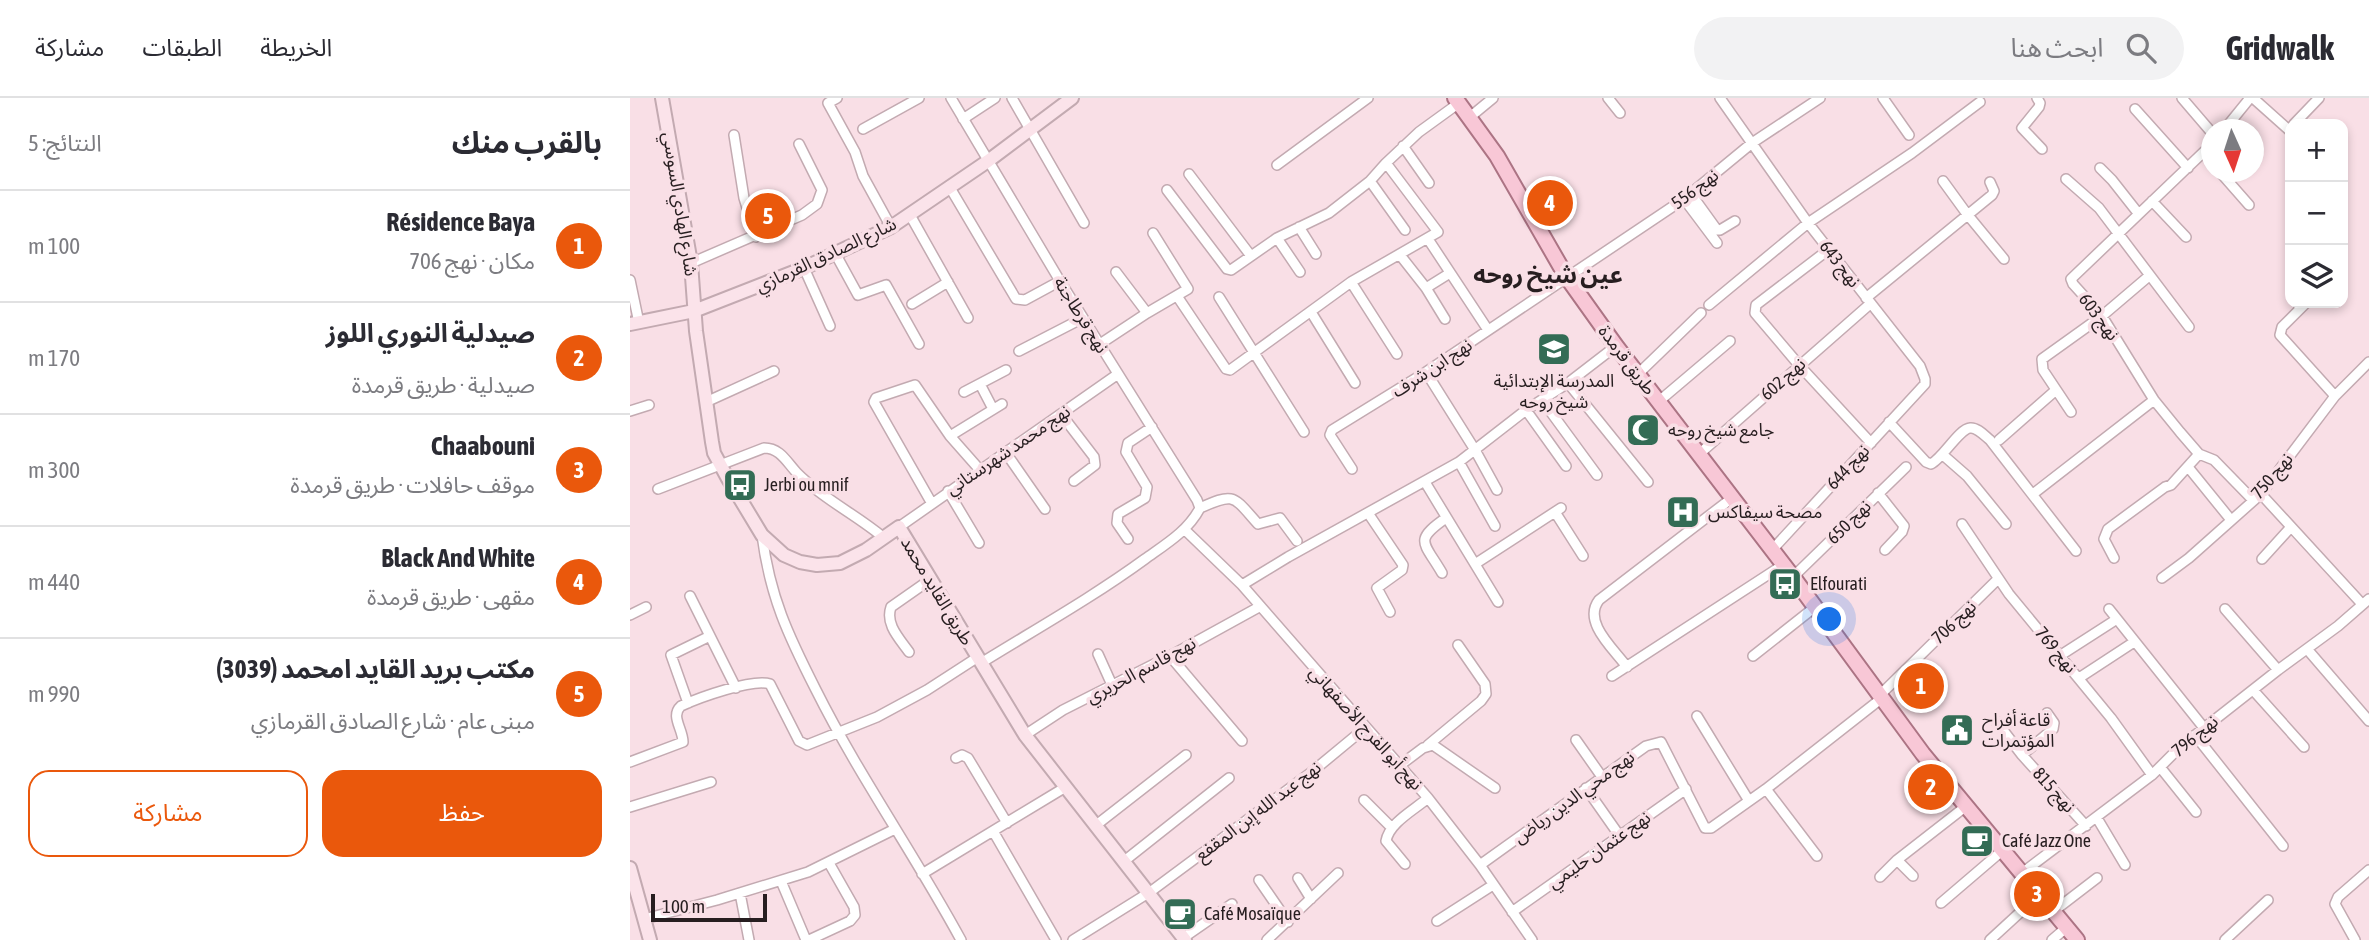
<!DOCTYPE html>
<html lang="ar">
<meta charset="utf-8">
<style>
:root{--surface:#fff;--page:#f2f2f3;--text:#2b2b33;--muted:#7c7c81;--line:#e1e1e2;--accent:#ea580c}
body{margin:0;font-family:"Asap Condensed","Noto Sans Arabic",sans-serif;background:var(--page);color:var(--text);direction:rtl}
.controls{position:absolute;right:21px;top:21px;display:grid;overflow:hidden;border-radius:14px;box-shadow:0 4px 10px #0003}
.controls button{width:63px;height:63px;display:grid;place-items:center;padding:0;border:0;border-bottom:2px solid var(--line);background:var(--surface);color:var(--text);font:35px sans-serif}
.compass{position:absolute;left:1571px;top:21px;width:63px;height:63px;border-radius:50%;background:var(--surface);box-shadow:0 4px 10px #0003;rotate:177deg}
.scale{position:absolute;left:21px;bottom:18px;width:116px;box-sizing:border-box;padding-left:7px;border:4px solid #271e20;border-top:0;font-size:19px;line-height:24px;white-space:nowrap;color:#271e20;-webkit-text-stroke:5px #f9dfe6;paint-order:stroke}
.you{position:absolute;left:1200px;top:522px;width:24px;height:24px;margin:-18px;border:5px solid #fff;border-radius:50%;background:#1a73e8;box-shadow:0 0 0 10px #1a73e833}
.badge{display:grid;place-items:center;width:46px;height:46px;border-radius:50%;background:var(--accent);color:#fff;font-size:23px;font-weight:700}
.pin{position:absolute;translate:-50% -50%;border:4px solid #fff;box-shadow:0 2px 7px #0006}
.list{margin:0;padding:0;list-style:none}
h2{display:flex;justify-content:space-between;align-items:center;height:91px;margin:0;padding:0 28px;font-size:30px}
h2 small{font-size:23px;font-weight:400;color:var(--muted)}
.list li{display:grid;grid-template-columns:46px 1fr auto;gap:21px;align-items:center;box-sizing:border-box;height:112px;padding:0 28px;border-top:2px solid var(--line)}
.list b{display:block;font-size:26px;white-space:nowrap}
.list p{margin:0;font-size:23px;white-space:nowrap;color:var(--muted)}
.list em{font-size:23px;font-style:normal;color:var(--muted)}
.actions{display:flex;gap:14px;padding:21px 28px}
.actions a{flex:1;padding:16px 0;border:2px solid var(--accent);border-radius:21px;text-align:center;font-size:24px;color:var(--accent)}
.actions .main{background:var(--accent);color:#fff}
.icon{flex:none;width:38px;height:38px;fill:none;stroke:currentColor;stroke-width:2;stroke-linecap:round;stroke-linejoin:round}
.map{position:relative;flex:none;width:1739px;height:842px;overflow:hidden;direction:ltr}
header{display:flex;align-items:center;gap:42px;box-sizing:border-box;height:98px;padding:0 35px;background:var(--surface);border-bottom:2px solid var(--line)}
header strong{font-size:33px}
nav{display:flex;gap:38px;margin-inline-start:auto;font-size:24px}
.search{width:490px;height:63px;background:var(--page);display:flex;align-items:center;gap:18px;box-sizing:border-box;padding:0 24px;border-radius:38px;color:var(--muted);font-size:26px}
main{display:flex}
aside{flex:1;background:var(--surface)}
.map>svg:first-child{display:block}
</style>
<header>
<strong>Gridwalk</strong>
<div class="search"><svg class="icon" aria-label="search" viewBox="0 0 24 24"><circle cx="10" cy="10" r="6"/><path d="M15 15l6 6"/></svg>ابحث هنا</div>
<nav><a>الخريطة</a><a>الطبقات</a><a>مشاركة</a></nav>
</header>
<main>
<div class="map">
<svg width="1739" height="842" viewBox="0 0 1739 842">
<rect width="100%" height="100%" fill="#f9dfe6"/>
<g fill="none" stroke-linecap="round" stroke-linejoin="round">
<g stroke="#c3aab1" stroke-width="12">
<path id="minor" d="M207,0L198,5L225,54L233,78L261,129
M321,0L430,183L567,402L570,410C558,433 536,446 515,461C463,499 406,531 351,565
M382,0L454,125
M978,0L990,15
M1090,0L1178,125L1290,268L1295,281V286L1142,452
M1253,0L1279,37
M1407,0L1410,5L1409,9L1392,30L1412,51
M1552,0L1582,35
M1623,0L1660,33
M1505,11L1558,70
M840,19L863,0
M333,21L365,0
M1664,26L1689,0
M233,31L289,0
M1594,32L1620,0
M104,37L114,100L126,139
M1582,46L1441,181L1443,186L1472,218L1524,302L1550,334L1569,356L1584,362L1623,402
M773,48L799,85
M1574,54L1582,63
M647,67L738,0
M1470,70L1482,82L1508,115
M1590,74L1619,107
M559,76L621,158
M1436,81L1469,110L1559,229
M740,83L775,132
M1313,83L1337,116L1374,161
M319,88L386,201L395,202L430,183
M537,92L597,171L601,172L647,140L699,115L740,83L756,65L789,34L829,5
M1061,96L1087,132H1090L1105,123
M1054,101L1087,145
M1522,103L1556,139
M280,117L338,220
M669,129L686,156
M647,140L670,174
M798,141L858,232
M1198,152L1126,207L1125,215L1169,267L1241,345
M205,155L228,197L256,187L289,246
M770,157L796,190L815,221
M61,165L172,117L187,106L192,92L169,46
M174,170L200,228
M486,174L517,215
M0,182L9,225
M721,184L767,256
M796,190L820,175
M547,198L596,271L600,272L721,184L808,134L756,65
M589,199L674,334
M1236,200L1362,97L1364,93L1360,84
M1676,205L1652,229L1650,237L1705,298
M282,206L318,184
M1079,207L1178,125L1282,55L1350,4
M681,214L725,285
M470,246L517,215L558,191L523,135
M389,253L453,220
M796,274L845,352L867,392
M1008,276L1071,215
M938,285L1018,384
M350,286L363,311
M334,294L376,272
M912,302L967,377
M76,304L144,273
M1028,304L1100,243
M896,312L936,368
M0,313L19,307
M1441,314L1413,272L1412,261L1472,218L1519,178
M431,316L464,359L465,367L444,383
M1259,324L1296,364L1301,366C1313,360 1329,331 1340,330C1347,329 1355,338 1360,342L1446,453
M320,338L372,306
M1369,342L1426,292
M376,355L415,411
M1068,357L1240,206
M1313,357L1337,378L1376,426
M829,364L865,428
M1558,369L1601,422
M722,371L700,337L702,332L796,274L1054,101L1122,45L1190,0
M795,384L868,504
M28,391L134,350C151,350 157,365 168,376C193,401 227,417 254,440
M318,393L349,445
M1248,395L1274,428L1272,434L1255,452
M1403,396L1524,302
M1631,396L1732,506
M301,404L244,304L246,300L285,287L320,338L350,372
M570,410C605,394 603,398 628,426L650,420L667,443
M925,414L953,458
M738,415L773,467L772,472L747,490L760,514
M1332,426L1379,496L1481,620L1522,677
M269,429L488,276
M555,432L612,487L798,700L850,767L902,842
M132,437C140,499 158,537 186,592C229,678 285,757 331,842
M498,441L487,425L488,416L515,400L517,389L496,354L498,345L522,329
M1484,460L1474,441L1478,431L1535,389L1541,387L1569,356
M1632,461L1661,429
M845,466L931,410
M812,475C794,444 783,443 816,420
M1163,479L1276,369
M1532,480L1559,460L1631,396L1705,298L1739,264
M612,487L658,459L829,364L896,312L938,285L986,248
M60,498L106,590
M1479,511L1574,630
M1595,511L1648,572
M0,517L16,509
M1677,551L1739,623
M279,554C269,540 255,526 261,509L301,481
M468,556L482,587
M1431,557L1487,521
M540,558L612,643
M1123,558L1185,509
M997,569C984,551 952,524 969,502L1102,400
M982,578L1153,467
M1449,580L1504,544
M1623,592L1674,649
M1250,597L1368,481
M58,605L41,557L80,538
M1067,618L1119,703
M1366,623L1392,657L1456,728
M395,637L433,612L540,558L629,509
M1565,637L1653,748
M946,642L972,679
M798,647L851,603L856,596L855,586L828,547
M1392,657L1423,631L1424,625L1417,615
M326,660L332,657L338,660L377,725
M0,664L53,644C53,631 40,618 51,608C68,600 123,580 140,586L169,643L177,647L247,619L297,592L348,559
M769,668L793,650L803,647L865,690
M1530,669L1566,714
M956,690L989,737
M1136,691L1187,758
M734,702L762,730
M0,709L81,684
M1467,720L1495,767
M465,728L556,657
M363,733L426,842
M1267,762L1283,778
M493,764L599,680
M775,766L756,743C759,725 784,712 798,700
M850,767L1016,648L1031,644L1075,730H1081L1136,691L1252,600
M1392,775L1522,677L1550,649L1648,572L1708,528L1739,501
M292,776L434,690
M1250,779L1267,762L1335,709
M668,780L681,801
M629,782L658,824
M151,783L176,842
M110,795L119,842
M1311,805L1373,752
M1424,813L1467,780
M882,814L1056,691
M14,821L87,802L178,774L265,731
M807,823L863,787
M553,840L602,806
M179,842L220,823L225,817L224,809L199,765
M443,842L520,794L683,673L735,630
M637,842L708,775
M1360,842L1410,796
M1422,842L1437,829
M1595,842L1638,802
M1725,842L1705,806L1708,799L1739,772"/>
</g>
<g stroke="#c3aab1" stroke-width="16">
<path id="secondary" d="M32,0L61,165L66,233L82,344L84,355L97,379L132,437L154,457L170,464L187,467L210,465L236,452L269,429L395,637L555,842
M0,226L64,213L174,170L261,129L358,63L442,0
M0,770L20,842"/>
</g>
<g stroke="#ac7484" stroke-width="18">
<path id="primary" d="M825,0L867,58L936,178L986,248L1163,479L1293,656L1447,842"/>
</g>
<use href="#minor" stroke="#fff" stroke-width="9"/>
<use href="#secondary" stroke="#fbe3ea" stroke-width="12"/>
<use href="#primary" stroke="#f8c7d6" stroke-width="14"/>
</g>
<defs>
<g id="school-square" transform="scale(1.75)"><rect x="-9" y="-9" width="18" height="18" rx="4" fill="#336c55" stroke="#f9dfe6"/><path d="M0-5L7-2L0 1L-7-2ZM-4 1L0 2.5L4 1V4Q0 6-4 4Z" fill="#fff"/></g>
<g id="mosque-square" transform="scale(1.75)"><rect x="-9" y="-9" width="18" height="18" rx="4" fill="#336c55" stroke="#f9dfe6"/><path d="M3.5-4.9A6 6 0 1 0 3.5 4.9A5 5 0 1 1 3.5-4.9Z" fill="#fff"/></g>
<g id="bus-square" transform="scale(1.75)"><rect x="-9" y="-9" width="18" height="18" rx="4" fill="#336c55" stroke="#f9dfe6"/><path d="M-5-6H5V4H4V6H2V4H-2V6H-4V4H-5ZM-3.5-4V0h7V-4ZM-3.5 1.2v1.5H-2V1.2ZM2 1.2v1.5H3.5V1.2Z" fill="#fff"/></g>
<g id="hospital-square" transform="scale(1.75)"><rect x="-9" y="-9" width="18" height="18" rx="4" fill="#336c55" stroke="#f9dfe6"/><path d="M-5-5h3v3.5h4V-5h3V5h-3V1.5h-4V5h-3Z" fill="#fff"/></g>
<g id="civic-square" transform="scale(1.75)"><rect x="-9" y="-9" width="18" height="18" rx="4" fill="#336c55" stroke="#f9dfe6"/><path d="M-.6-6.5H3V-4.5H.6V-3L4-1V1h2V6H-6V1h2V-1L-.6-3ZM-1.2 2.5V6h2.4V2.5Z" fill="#fff"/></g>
<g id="cafe-square" transform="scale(1.75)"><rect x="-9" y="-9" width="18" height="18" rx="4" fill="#336c55" stroke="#f9dfe6"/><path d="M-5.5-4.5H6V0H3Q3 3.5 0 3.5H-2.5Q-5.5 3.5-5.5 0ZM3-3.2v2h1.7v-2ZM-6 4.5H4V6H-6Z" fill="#fff"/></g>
</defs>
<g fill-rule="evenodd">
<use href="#school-square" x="924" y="251"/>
<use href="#mosque-square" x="1013" y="332"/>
<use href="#bus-square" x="110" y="387"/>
<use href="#hospital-square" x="1053" y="414"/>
<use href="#bus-square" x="1155" y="486"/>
<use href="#civic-square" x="1327" y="632"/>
<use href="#cafe-square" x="1347" y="743"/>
<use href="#cafe-square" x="550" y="816"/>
</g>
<g text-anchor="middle" stroke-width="7" stroke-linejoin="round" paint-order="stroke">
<g font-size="18" fill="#271e20" stroke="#f9dfe6">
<text transform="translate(1065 91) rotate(-37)" y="6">نهج 556</text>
<text transform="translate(50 106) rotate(81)" y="6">شارع الهادي السوسي</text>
<text transform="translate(196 157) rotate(-25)" y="6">شارع الصادق القرمازي</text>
<text transform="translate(1210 166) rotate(52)" y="6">نهج 643</text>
<text transform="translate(451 217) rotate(58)" y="6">نهج قرطاجنة</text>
<text transform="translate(1469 219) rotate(53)" y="6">نهج 603</text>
<text transform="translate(997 262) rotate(53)" y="6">طريق قرمدة</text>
<text transform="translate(802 270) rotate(-33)" y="6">نهج ابن شرف</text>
<text transform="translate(1153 281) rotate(-42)" y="6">نهج 602</text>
<text transform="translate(378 352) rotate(-34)" y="6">نهج محمد شهرستاني</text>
<text transform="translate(1218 369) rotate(-47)" y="6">نهج 644</text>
<text transform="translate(1642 378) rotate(-50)" y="6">نهج 750</text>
<text transform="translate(1219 424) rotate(-45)" y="6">نهج 650</text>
<text transform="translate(307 493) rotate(59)" y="6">طريق القايد محمد</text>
<text transform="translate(1324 524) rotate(-44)" y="6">نهج 706</text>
<text transform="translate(1426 552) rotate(50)" y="6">نهج 769</text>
<text transform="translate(511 572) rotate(-28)" y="6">نهج قاسم الحريري</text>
<text transform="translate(736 630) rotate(48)" y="6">نهج أبو الفرج الأصفهاني</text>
<text transform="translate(1565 638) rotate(-40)" y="6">نهج 796</text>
<text transform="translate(1424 692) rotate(48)" y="6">نهج 815</text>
<text transform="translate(944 699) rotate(-36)" y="6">نهج محي الدين رياض</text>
<text transform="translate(628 713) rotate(-37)" y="6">نهج عبد الله إبن المقفع</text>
<text transform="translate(969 752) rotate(-35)" y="6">نهج عثمان حليمي</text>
</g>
<g font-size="18" fill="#271e20" stroke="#f9dfe6" text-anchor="start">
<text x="924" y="289" text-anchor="middle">المدرسة الإبتدائية<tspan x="924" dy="21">شيخ روحه</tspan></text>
<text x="1038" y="338">جامع شيخ روحه</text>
<text x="134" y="393">Jerbi ou mnif</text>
<text x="1078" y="420">مصحة سيفاكس</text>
<text x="1180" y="492">Elfourati</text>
<text x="1352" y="628">قاعة أفراح<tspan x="1352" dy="21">المؤتمرات</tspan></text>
<text x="1372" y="749">Café Jazz One</text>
<text x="574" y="822">Café Mosaïque</text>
</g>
<g font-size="24" font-weight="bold" fill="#271e20" stroke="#f9dfe6">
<text x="918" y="185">عين شيخ روحه</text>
</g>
</g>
</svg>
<div class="controls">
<button>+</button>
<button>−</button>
<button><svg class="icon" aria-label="layers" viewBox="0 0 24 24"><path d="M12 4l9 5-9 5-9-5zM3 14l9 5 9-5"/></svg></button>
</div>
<svg class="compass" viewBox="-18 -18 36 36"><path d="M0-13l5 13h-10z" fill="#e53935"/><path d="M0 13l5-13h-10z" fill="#7c7c81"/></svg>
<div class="scale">100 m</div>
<div class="you"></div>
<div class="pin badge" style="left:1291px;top:588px">1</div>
<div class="pin badge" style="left:1301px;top:689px">2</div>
<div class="pin badge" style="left:1407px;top:796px">3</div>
<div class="pin badge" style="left:920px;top:105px">4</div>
<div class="pin badge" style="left:138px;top:118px">5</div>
</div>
<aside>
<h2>بالقرب منك<small>النتائج: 5</small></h2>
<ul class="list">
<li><span class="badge">1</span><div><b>Résidence Baya</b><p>مكان · نهج 706</p></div><em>100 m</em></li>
<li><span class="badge">2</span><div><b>صيدلية النوري اللوز</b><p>صيدلية · طريق قرمدة</p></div><em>170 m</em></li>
<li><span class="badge">3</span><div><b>Chaabouni</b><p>موقف حافلات · طريق قرمدة</p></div><em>300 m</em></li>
<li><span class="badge">4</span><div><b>Black And White</b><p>مقهى · طريق قرمدة</p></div><em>440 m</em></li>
<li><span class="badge">5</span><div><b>مكتب بريد القايد امحمد (3039)</b><p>مبنى عام · شارع الصادق القرمازي</p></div><em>990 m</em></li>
</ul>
<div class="actions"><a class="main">حفظ</a><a>مشاركة</a></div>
</aside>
</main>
